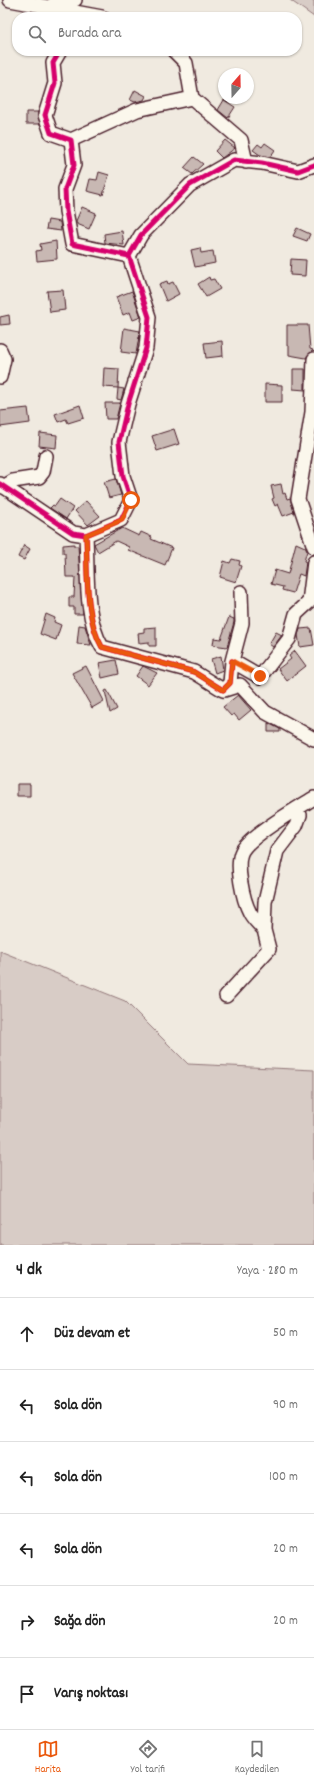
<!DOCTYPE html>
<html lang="tr">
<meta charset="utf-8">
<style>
:root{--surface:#fff;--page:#f6f6f6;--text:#222;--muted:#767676;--line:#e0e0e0;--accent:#ea580c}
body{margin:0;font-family:Dekko,sans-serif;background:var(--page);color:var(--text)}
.compass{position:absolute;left:218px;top:68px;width:36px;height:36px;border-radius:50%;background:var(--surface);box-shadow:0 1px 3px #0004;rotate:20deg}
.stop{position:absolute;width:12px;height:12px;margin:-9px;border:3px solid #ea580c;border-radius:50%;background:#fff}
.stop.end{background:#ea580c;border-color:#fff;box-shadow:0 1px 4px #0008}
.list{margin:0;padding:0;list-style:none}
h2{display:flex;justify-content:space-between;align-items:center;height:52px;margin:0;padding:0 16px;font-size:17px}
h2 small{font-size:13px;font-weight:400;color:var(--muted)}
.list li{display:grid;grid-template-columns:26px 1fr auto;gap:12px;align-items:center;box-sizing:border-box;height:72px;padding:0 16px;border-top:1px solid var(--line)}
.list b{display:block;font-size:15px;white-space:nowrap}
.list em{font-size:13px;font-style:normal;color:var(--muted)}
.icon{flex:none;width:22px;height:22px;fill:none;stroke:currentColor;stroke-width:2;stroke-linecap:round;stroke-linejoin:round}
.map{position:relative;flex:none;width:314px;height:1245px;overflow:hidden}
.search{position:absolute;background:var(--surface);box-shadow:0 1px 3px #0004;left:12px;right:12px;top:12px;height:44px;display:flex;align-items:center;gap:10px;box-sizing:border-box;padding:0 14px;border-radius:16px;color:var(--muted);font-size:15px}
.sheet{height:484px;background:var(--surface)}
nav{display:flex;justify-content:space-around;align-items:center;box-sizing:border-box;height:56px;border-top:1px solid var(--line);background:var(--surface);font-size:11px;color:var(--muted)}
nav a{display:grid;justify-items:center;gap:2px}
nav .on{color:var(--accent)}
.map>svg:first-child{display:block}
</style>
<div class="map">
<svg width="314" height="1245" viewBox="0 0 314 1245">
<rect width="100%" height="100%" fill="#f0eae0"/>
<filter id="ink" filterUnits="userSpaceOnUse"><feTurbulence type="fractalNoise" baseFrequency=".025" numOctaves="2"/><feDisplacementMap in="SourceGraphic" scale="8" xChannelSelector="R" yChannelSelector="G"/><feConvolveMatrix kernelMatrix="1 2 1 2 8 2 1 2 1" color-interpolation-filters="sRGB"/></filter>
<g filter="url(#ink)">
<path fill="#d8ccc6" stroke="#917678" d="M290,0H314V17Z
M0,951L125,1001L188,1064L314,1070V1245H0Z"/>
<path fill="#c8b8b3" stroke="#4a1f2b" d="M135,90L146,96L144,100L135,102L130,100Z
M224,100L235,107L228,118L218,110Z
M26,112H38L40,124H26Z
M225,140L235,148L222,158L215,151Z
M265,143L275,150L270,157L260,155L253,150L258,144L262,147Z
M194,157L203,164L192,174L184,168Z
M99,172L109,175L103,195L87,191L90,179L97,180Z
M82,207L96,213L89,229L77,224L76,221Z
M48,220L60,222L61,231L46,229Z
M297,228L310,234L307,241L293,236Z
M122,231L124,245L105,243L104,234Z
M56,241L57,259L37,261L36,251L41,250L40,244Z
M200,248L201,253L213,251L215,263L195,267L191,250Z
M291,259L306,260L305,276L290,275Z
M209,277L210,280L214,279L220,289L206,297L198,284Z
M167,281L168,284L173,282L179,294L166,301L159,284Z
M63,290L65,310L50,312L47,291Z
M132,291L141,317L133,320L130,312L123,315L116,297Z
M9,315L10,324L0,325V317Z
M287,325H308L310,349L313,350L306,358L289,355V346H287Z
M124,328L140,331L136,354L121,352Z
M222,341L223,356L206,358L204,343Z
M104,368L119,369L118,388L103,387Z
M293,369H305V390L293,389Z
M265,384L282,385V402H265Z
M118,388L124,389L121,400L117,399Z
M105,403H120L116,419H106Z
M80,405L84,418L68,423L66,419L58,422L55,414Z
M28,408L30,423L0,427V411Z
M174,429L179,444L157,451L152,436Z
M40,433L57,435L56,448L39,446Z
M116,479L121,495L109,498L104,482Z
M281,484L283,494L285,493L287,499L290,498L294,512L283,516L278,504L275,506L272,499L274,498L271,486Z
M60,499L73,508L66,519L50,508L53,505L55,506Z
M86,501L100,516L88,525L75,511Z
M122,528L139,536L141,532L152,537L151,539L172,548L165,565L128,550L129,547L116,541L98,552L94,544Z
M296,543L305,547L307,551L304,561L306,562L304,576L299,574L293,593L282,590L283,587L271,584L275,570L288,574Z
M74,544V546H78L83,614H74V607H69V597H74L75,577H66L65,553H63V545Z
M24,545L30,549L24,560L18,557Z
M232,559L240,561L239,565L241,566L236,582L220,577L224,561L230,563Z
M46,614L55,618L54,622L61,625L56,640L40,634Z
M229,617L234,619V622L227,647L213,645L214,638L221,639Z
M79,625L85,626L91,645L77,644Z
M156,627V646H149V642L139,643L138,633L144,632V628Z
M311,628L314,645L300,647L298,635L300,629Z
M276,632L282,635L273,647L269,644Z
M295,651L306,666L287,681L278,669L291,659L289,656Z
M221,656L223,670L215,673L211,659Z
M116,660L119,674L102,678L99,663Z
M86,666L104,701L92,708L72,673Z
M143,666L157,673L148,685L136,676Z
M107,690L117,709L110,713L105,691Z
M238,695L251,710L239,720L234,714L231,716L223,707Z
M268,723L280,729V732H268Z
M17,784H30V796H17Z"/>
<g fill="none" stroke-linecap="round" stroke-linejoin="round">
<g stroke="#4a1f2b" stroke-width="16">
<path id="minor" d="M10,0L102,17
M52,5L75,0
M60,51L53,63L55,83L45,115L51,133L71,140L74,165L65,189L66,211L72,244L129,256
M174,51L186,63L192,98L241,140L246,162
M71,140L137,110L192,98
M0,350L4,359L0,377
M314,359L312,412L298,499L314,547
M0,484L73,533L86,535L121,520L131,500L123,476L119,442L128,404L146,348L149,317L129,256L141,235L190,185L234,160L262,163L298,171L314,165
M3,487L13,481L39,477L43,472L46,456
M86,535C88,571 84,616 102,647L194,672L223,690L230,683L232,661
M241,592L242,623L232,661L260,677L289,639L296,614L309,602L314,562
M224,690L240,685L265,712L314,739
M264,930C259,924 253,919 250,913C243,900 235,864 242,851C251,835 298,808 314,798
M226,996L269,949L264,930L265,902L277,851L296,826L300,815L297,809"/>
</g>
<use href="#minor" stroke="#fbf7ec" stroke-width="13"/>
<g stroke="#fbf7ec" stroke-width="8">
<path id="cycleway" d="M60,51L53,63L55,83L45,115L51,133L71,140L74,165L65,189L66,211L72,244L129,256
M0,484L73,533L86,535L121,520L131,500L123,476L119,442L128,404L146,348L149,317L129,256L141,235L190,185L234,160L262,163L298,171L314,165
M86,535C88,571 84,616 102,647L194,672L223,690L230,683L232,661"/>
</g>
<use href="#cycleway" stroke="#d6006c" stroke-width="5"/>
</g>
</g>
<g fill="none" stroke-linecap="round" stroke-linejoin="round" filter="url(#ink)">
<path stroke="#ea580c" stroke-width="5" d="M131,500L122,520L86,535C88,570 84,616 102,647L194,672L223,690L230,683L232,661L260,676"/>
</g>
</svg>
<svg class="compass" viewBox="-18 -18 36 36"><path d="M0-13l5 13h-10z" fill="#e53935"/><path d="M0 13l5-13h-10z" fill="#767676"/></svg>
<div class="stop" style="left:131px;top:500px"></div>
<div class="stop end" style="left:260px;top:676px"></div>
<div class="search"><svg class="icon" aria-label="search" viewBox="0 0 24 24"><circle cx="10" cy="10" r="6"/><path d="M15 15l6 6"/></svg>Burada ara</div>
</div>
<section class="sheet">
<h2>4 dk<small>Yaya · 280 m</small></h2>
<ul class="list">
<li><svg class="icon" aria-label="ahead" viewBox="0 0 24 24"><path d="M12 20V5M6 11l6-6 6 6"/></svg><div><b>Düz devam et</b></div><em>50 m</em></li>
<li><svg class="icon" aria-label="left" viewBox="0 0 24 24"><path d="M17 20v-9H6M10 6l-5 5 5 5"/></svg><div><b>Sola dön</b></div><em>90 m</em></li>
<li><svg class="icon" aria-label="left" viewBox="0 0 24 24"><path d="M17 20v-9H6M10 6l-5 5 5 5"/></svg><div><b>Sola dön</b></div><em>100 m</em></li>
<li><svg class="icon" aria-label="left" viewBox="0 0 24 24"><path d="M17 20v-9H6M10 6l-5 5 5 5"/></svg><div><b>Sola dön</b></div><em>20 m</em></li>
<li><svg class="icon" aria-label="right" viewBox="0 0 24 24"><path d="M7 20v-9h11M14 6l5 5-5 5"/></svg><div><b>Sağa dön</b></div><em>20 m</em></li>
<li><svg class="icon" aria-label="arrive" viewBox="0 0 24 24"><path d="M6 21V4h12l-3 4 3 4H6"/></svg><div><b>Varış noktası</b></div></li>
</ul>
</section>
<nav>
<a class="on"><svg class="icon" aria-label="map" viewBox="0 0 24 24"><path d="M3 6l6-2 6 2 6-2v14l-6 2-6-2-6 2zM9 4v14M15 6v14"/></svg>Harita</a>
<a><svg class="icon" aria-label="directions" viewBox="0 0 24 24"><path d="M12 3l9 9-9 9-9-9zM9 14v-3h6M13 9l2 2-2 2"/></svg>Yol tarifi</a>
<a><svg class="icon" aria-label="saved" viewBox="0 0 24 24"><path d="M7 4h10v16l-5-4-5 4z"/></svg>Kaydedilen</a>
</nav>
